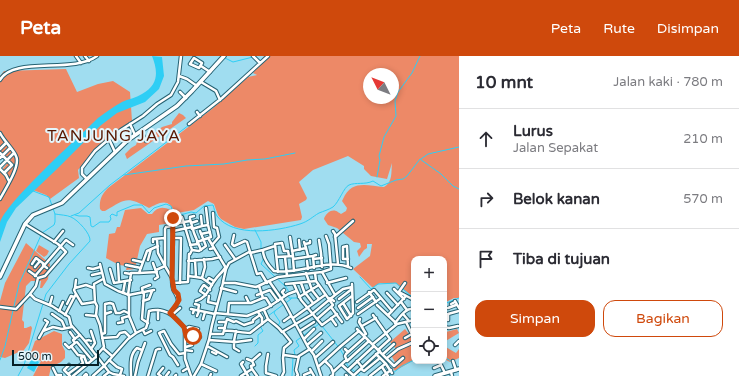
<!DOCTYPE html>
<html lang="id">
<meta charset="utf-8">
<style>
:root{--surface:#fff;--page:#f7f7f7;--text:#2b2b33;--muted:#7c7c81;--line:#e1e1e2;--accent:#cf490c}
body{margin:0;font-family:"Varela Round",sans-serif;background:var(--page);color:var(--text)}
.controls{position:absolute;right:12px;bottom:12px;display:grid;overflow:hidden;border-radius:8px;box-shadow:0 2px 6px #0003}
.controls button{width:36px;height:36px;display:grid;place-items:center;padding:0;border:0;border-bottom:1px solid var(--line);background:var(--surface);color:var(--text);font:20px sans-serif}
.compass{position:absolute;left:363px;top:12px;width:36px;height:36px;border-radius:50%;background:var(--surface);box-shadow:0 2px 6px #0003;rotate:312deg}
.scale{position:absolute;left:12px;bottom:10px;width:87px;box-sizing:border-box;padding-left:4px;border:2px solid #061f26;border-top:0;font-size:11px;line-height:14px;white-space:nowrap;color:#061f26;-webkit-text-stroke:3px #e4f6fc;paint-order:stroke}
.stop{position:absolute;width:12px;height:12px;margin:-9px;border:3px solid #cf490c;border-radius:50%;background:#fff}
.stop.end{background:#cf490c;border-color:#fff;box-shadow:0 1px 4px #0008}
.list{margin:0;padding:0;list-style:none}
h2{display:flex;justify-content:space-between;align-items:center;height:52px;margin:0;padding:0 16px;font-size:17px}
h2 small{font-size:13px;font-weight:400;color:var(--muted)}
.list li{display:grid;grid-template-columns:26px 1fr auto;gap:12px;align-items:center;box-sizing:border-box;height:60px;padding:0 16px;border-top:1px solid var(--line)}
.list b{display:block;font-size:15px;white-space:nowrap}
.list p{margin:0;font-size:13px;white-space:nowrap;color:var(--muted)}
.list em{font-size:13px;font-style:normal;color:var(--muted)}
.actions{display:flex;gap:8px;padding:12px 16px}
.actions a{flex:1;padding:9px 0;border:1px solid var(--accent);border-radius:12px;text-align:center;font-size:14px;color:var(--accent)}
.actions .main{background:var(--accent);color:#fff}
.icon{flex:none;width:22px;height:22px;fill:none;stroke:currentColor;stroke-width:2;stroke-linecap:round;stroke-linejoin:round}
.map{position:relative;flex:none;width:459px;height:320px;overflow:hidden}
header{display:flex;align-items:center;gap:24px;box-sizing:border-box;height:56px;padding:0 20px;background:var(--accent);color:#fff}
header strong{font-size:19px}
nav{display:flex;gap:22px;margin-inline-start:auto;font-size:14px}
main{display:flex}
aside{flex:1;background:var(--surface)}
.map>svg:first-child{display:block}
</style>
<header>
<strong>Peta</strong>
<nav><a>Peta</a><a>Rute</a><a>Disimpan</a></nav>
</header>
<main>
<div class="map">
<svg width="459" height="320" viewBox="0 0 459 320">
<rect width="100%" height="100%" fill="#a0ddf0"/>
<path fill="#ed8967" fill-rule="evenodd" d="M264,0H459V242H454L444,247V203H414V240L411,239L395,227L388,228L380,227L374,231H372L353,213L370,200L372,188H367V192L364,194L359,201L357,195L361,191L360,187L354,186L337,172L328,169L324,163C325,159 330,153 336,155C337,155 339,157 341,158L346,155L347,152L342,145L343,143C351,124 366,129 384,131C393,126 391,116 392,107L387,123L371,120L364,113V110L348,100L313,114L299,126L307,142L306,144L299,148L302,161L301,164L244,173L235,171L221,163L218,159L214,148L208,145L194,154L177,157C174,155 173,152 170,149C164,143 155,149 149,152C126,140 126,143 105,155H102L100,153C99,144 102,138 108,132L212,53L248,21L257,19L253,17ZM369,18H393V42H369Z
M66,13L77,36L98,28L113,25L130,36L132,65L93,96L78,114L79,122L50,143L46,139L28,132L0,171V116L8,106L0,99V20L4,15Z
M179,57L183,59L186,62L127,103L125,98L131,92L136,89L137,86L154,78L162,71L172,68V66Z
M141,152L148,158H152C157,151 163,150 170,154V167L159,169V176L147,178L140,190L135,213L126,214L127,210L119,209L106,202L109,178L115,177L117,171H120L125,154Z
M26,187L50,208L48,223L42,232H40L41,225H31L26,230L22,264L24,266V272H26L31,270L32,272L29,287L24,294V297L22,300L19,296L5,302L0,301V245L5,227Z
M39,189L49,195L47,199L44,201L36,195Z
M405,273L411,281L414,279V304L395,315L391,309L395,306L391,299L397,294L390,286Z
M457,273L459,277L444,286V274L446,276Z
M54,275L62,278V289L65,295V302L61,306L51,311L49,320H33L41,305L30,299L35,285Z
M444,290L456,297L459,293V302L450,306L444,303Z"/>
<path fill="#2ecef5" d="M152,0L162,1L164,20L159,33L145,46L117,57L100,70L57,113L16,152L7,166L0,186C0,180 0,173 0,167C4,148 80,80 98,62C106,56 113,51 122,46C128,43 136,42 142,38C159,29 158,15 152,0Z
M32,302L39,306L34,316L27,312Z"/>
<g fill="none" stroke-linecap="round" stroke-linejoin="round">
<path stroke="#2ecef5" stroke-width="1" d="M225,2L233,6L253,1
M230,36L243,25
M421,103L428,98L459,91
M124,119L186,110L224,108L247,104L265,103L295,97
M377,121L380,104L379,100L384,81L396,60L395,45L398,36L412,17L420,0
M75,159L79,160H87L90,161L91,170L93,171L100,166H109L111,163L110,160L112,158L117,160V156L134,149H142L149,157L154,152L166,148L171,150L174,159L177,160L191,156L196,157L204,150L213,149C214,152 215,157 217,160C233,182 278,175 300,168C309,165 312,161 319,157C324,155 328,154 333,151C339,146 344,131 349,129C356,126 365,129 373,125L381,130L396,124L403,123L407,120L420,103L441,118L453,130L459,133
M71,160L79,157L110,129L189,69
M255,174L261,186V193
M264,202L261,208L285,230L288,234L289,242H291
M360,221L371,233L378,228L396,227L411,240H414
M444,248L459,242
M275,255L274,257L280,266L278,270
M268,260L291,243V242H298L300,245
M322,270L340,293L344,300
M255,290L258,287V279L263,275L260,270
M295,299L294,294L299,290L296,285L319,268
M444,301L451,305
M0,304L5,290L19,228L42,177L54,169L55,166V158L49,141L33,135
M346,306L348,310L360,320
M18,320L24,309L46,238L69,208L90,185C91,178 78,164 71,161C67,159 60,159 55,158
M292,320L293,302
M389,320L402,310L414,304"/>
<g stroke="#256273" stroke-width="4.5">
<path id="minor" d="M76,0L81,7
M85,0L89,5
M253,0L260,7
M194,2L202,7L199,12L190,8Z
M201,10L210,16
M179,20L187,23L197,30
M0,24C13,0 73,18 97,0
M201,26L216,35L220,44
M180,36L186,42
M197,56L200,60
M130,68L135,79
M189,68L222,42L268,0
M141,75L146,85
M0,77C4,85 13,93 16,100C21,110 5,133 0,143
M109,83L115,96
M0,93L6,87
M0,97L12,109L4,117
M0,102L10,92
M0,111L14,97
M0,113L6,119L9,125
M87,123L82,118V112L95,95L109,83L121,74L143,60L157,48L171,39L178,26L181,0
M194,160L190,161V163L194,177L201,194
M201,160L202,170L208,169
M191,167L197,165
M25,168L58,188L66,196L45,220L38,222L36,230L30,238L35,243L52,250L69,261L71,269L85,285L109,316L113,318L124,320
M173,168L190,165
M192,173L202,170
M173,175L192,171
M333,175L335,178L338,208
M201,178L210,176
M234,179L232,188L234,190L245,185L247,186L257,218L261,217L267,227
M335,181L353,165
M173,182H181L180,227
M208,182L226,212
M299,184L300,194
M319,184L321,197L322,211
M54,186L63,175
M153,186V183L165,182
M197,186L211,181L208,169L206,152
M305,188L310,187V185
M190,189L198,188
M212,189L219,181L217,172L214,171L213,157
M225,189L235,203
M275,190L263,194C263,202 268,209 274,215C299,219 329,201 351,212
M306,192L308,200
M210,193L214,192
M192,194L199,195L206,190L200,175
M292,195L306,192L304,186
M250,197L263,194
M293,200V203L313,200
M277,201L293,200L290,181
M285,201L287,220
M293,203L294,215
M313,203L322,202
M348,203H343V191L347,190L348,211
M133,204L142,206
M148,204L151,193
M188,205L212,203L220,201
M307,205L308,213
M153,207L158,221L155,223
M32,208L36,202L44,208
M100,208L105,228L118,235L129,239V260L136,277
M118,208L119,226
M43,209L47,212
M126,209L141,212
M35,211L40,205
M88,212L93,213L100,211
M314,212L313,200L316,199
M110,213L114,227L131,224
M156,214L165,210L158,197L157,183
M29,215L36,220
M278,216L275,188L282,187L284,195H288L289,200
M125,217L131,218
M139,217L157,216
M306,217L312,234
M315,217L316,225L333,249L317,263
M92,219L101,217
M35,220L66,184L73,189
M188,220L196,221L195,204
M196,221L202,222L212,229
M172,222L165,210V173L166,171L173,170
M202,222L205,211L204,203
M207,225L209,222L214,225
M269,225L285,248L308,291L314,299L321,320
M223,226L226,213L229,207L249,196
M301,227L305,238
M327,227L346,222
M286,228L316,225
M294,228L301,244L322,269L337,258
M352,228L353,257L347,263L339,250L352,240
M75,232L76,224
M221,232L236,236
M394,233L398,237L405,227
M284,234L282,236L285,240
M312,234L319,243
M369,236L376,246
M399,236L414,244
M123,237L125,226
M143,237L142,232L150,229
M144,237L142,263L148,267
M387,237L398,249
M398,237L404,243
M76,238L74,234L75,232L86,229L94,232
M306,238L313,247
M128,239L131,217H139L147,195L158,190
M129,239L154,234
M206,239L200,235L203,230L204,229L210,234
M257,239L270,234L278,245
M335,239L343,233L352,231
M209,240L208,246L217,248
M246,241L249,247
M299,241L319,229
M263,242H266L271,250
M330,242L334,245
M339,243L352,233
M143,245L149,243L152,235
M196,245C208,241 208,233 215,224C218,219 222,217 225,212
M455,245L459,252
M95,246L97,250L96,259L100,269L104,291L97,299
M357,246L374,234L392,255L388,259
M401,246L407,254
M343,247L351,260
M50,248L52,241
M67,248L71,240L74,241
M195,248L199,249L198,255
M451,248L455,246
M377,249L397,268
M0,251L16,253L30,238
M331,251L342,266
M358,252L373,241
M448,252L456,249
M191,253L215,258
M264,254L268,263
M59,255L63,246
M392,255L406,240
M258,256L262,262V268
M170,257C178,247 181,246 174,235C172,232 172,226 172,222L173,182L172,163L182,161L192,194L190,198H189L188,226L173,227
M193,257L194,254
M215,257L247,260L267,252L288,238L296,235
M228,257L229,247H251L263,242L259,230
M52,258L62,265L65,272
M105,258L111,256
M358,258L381,242
M403,258L409,265
M65,259L76,238L82,248L95,246L94,228L103,223
M86,259L96,260
M172,259L180,252
M373,259L390,283L378,294
M197,260L199,255
M293,262L325,239
M331,262L336,269
M158,263V254
M203,263L205,256
M360,263L359,266L366,278L364,279
M444,264H448V258L459,255
M284,265L291,260
M219,266H226
M118,267L123,266L122,262L129,260
M395,267C400,261 406,251 414,253
M362,270L376,262
M444,271L449,272L458,270
M219,272H225
M185,273L189,271L198,273
M357,273L394,310L403,302
M143,274L145,278L151,275
M43,275L53,271L62,273L72,271
M91,275L95,287L91,293
M224,275C233,274 241,277 250,277L268,263C273,268 278,270 282,276L311,259L335,239L322,216L331,213L329,188L326,180
M300,275L314,266
M70,276L75,283
M102,278L105,277V248L110,247L113,248L116,257H120L124,255L128,257
M211,278H223L227,263L234,266L236,265L244,269L253,266V264L260,259
M186,279L200,281
M365,281L346,298L345,300L347,305L369,285
M39,282L48,266L45,264
M102,282L117,281L120,277L125,276L130,281
M405,282L412,278L406,266
M304,283L314,273
M209,284L236,286L251,284
M85,285L89,284L91,285
M234,285V292L239,295
M234,285L236,275
M75,287L77,286L92,304
M65,288L69,292L75,287L73,284L80,279
M373,288L397,268L414,264
M307,289L321,277
M455,289L459,285
M207,290L227,301
M186,291L192,289
M104,293L112,300
M345,293L348,296
M185,294L192,295
M312,295L322,285
M212,296L216,298L217,296
M268,298L266,310V317L276,320
M376,298L386,308L392,317
M383,298L394,288
M284,299L298,301
M84,300L87,308
M315,302L333,286
M387,302L398,293L414,286
M247,303L252,305
M109,304L117,311L122,313L120,319
M252,305L254,309L251,310L252,313
M252,305L260,298
M325,305L331,311L333,316
M357,305L362,311
M439,305L445,317
M453,305L456,314
M243,306L241,308L248,320
M201,308L216,315
M69,309L64,314L70,320
M178,309L173,301L170,299L159,277L164,275L171,288L179,298L185,297
M342,309L354,320
M318,311L341,290L359,275
M382,311L388,320
M53,312L57,320
M434,312L441,309
M310,313L314,320
M361,313L364,315L380,302
M348,314L374,290
M183,315L188,312
M451,316L452,320
M68,318L83,307L81,302L84,300L78,299L71,290
M57,319H61
M304,319L311,316
M346,319L347,320
M73,320L97,300
M84,320L86,318L87,319
M93,320L104,310L128,283L136,277L146,272L147,269L149,255C165,251 176,260 185,273V303L191,320
M104,320L109,316
M131,320C131,310 129,299 137,292L142,294
M135,320L138,306L145,287
M148,320L156,294L158,293H160
M161,320L158,318L163,312
M166,320L169,316
M175,320L176,319
M194,320L201,308L209,284L212,269L223,227H235L256,231L278,221L322,216
M210,320L211,318
M241,320L252,313L257,320
M282,320L284,316L283,302L284,292L291,286L283,276
M297,320L298,319L296,314L299,300L310,293
M331,320L333,319V316L345,305
M353,320L380,295
M370,320L385,308
M383,320L391,314"/>
</g>
<g stroke="#256273" stroke-width="5.5">
<path id="major" d="M0,221L25,168L33,159L62,147L128,84L177,50L192,35L224,0
M435,320L459,313"/>
</g>
<use href="#minor" stroke="#fff" stroke-width="2.5"/>
<use href="#major" stroke="#fff" stroke-width="3.5"/>
</g>
<g fill="none" stroke-linecap="round" stroke-linejoin="round">
<path stroke="#cf490c" stroke-width="5" d="M173,162L172,222L174,234L178,238L179,244L176,249L170,257L184,271L186,280H193"/>
</g>
<g text-anchor="middle" stroke-width="4" stroke-linejoin="round" paint-order="stroke">
<g font-size="16" letter-spacing="1" fill="#571700" stroke="#e4f6fc">
<text x="114" y="85">TANJUNG JAYA</text>
</g>
</g>
</svg>
<div class="controls">
<button>+</button>
<button>−</button>
<button><svg class="icon" aria-label="locate" viewBox="0 0 24 24"><circle cx="12" cy="12" r="6"/><path d="M12 2v4M12 18v4M2 12h4M18 12h4"/></svg></button>
</div>
<svg class="compass" viewBox="-18 -18 36 36"><path d="M0-13l5 13h-10z" fill="#e53935"/><path d="M0 13l5-13h-10z" fill="#7c7c81"/></svg>
<div class="scale">500 m</div>
<div class="stop" style="left:193px;top:280px"></div>
<div class="stop end" style="left:173px;top:162px"></div>
</div>
<aside>
<h2>10 mnt<small>Jalan kaki · 780 m</small></h2>
<ul class="list">
<li><svg class="icon" aria-label="ahead" viewBox="0 0 24 24"><path d="M12 20V5M6 11l6-6 6 6"/></svg><div><b>Lurus</b><p>Jalan Sepakat</p></div><em>210 m</em></li>
<li><svg class="icon" aria-label="right" viewBox="0 0 24 24"><path d="M7 20v-9h11M14 6l5 5-5 5"/></svg><div><b>Belok kanan</b></div><em>570 m</em></li>
<li><svg class="icon" aria-label="arrive" viewBox="0 0 24 24"><path d="M6 21V4h12l-3 4 3 4H6"/></svg><div><b>Tiba di tujuan</b></div></li>
</ul>
<div class="actions"><a class="main">Simpan</a><a>Bagikan</a></div>
</aside>
</main>
